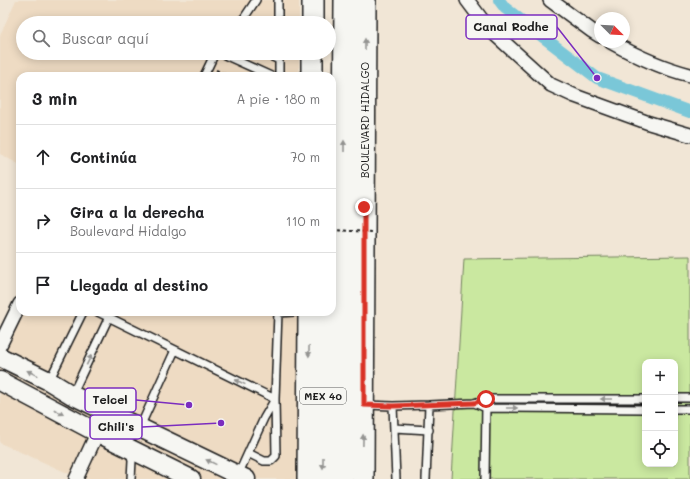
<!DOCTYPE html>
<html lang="es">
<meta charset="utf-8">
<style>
:root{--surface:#fff;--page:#f2f2f2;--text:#202124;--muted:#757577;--line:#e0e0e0}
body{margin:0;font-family:Mali,sans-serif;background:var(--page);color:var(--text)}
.controls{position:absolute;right:12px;bottom:12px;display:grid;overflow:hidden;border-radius:8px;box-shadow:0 2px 10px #0003}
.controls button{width:36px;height:36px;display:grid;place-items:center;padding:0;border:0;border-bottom:1px solid var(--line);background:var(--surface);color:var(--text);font:20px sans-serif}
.compass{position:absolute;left:594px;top:12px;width:36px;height:36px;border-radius:50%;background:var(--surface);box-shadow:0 2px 10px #0003;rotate:114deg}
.stop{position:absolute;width:12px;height:12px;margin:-9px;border:3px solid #d93025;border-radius:50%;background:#fff}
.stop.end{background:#d93025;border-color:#fff;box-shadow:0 1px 4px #0008}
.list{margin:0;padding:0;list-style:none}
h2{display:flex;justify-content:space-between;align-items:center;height:52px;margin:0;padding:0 16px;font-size:17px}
h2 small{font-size:13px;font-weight:400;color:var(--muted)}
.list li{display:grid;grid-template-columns:26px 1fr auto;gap:12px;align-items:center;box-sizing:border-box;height:64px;padding:0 16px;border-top:1px solid var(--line)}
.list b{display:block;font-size:15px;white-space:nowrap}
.list p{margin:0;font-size:13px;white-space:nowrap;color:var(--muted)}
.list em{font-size:13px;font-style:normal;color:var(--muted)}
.icon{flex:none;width:22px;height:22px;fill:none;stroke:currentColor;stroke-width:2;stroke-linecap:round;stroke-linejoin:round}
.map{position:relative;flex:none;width:690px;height:479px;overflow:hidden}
.search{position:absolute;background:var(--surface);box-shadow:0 2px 10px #0003;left:16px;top:16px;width:320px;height:44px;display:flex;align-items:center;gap:10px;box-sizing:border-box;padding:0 14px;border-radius:22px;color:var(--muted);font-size:15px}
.panel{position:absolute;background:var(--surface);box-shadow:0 2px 10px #0003;left:16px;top:72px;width:320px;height:244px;border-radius:12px}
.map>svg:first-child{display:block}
</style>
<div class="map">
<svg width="690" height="479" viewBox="0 0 690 479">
<rect width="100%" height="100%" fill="#f1e6d6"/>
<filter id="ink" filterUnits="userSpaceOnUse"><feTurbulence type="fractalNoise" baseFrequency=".025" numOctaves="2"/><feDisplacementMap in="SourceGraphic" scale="8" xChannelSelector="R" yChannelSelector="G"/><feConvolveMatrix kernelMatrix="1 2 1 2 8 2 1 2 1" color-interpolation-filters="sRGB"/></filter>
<g filter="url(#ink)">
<path fill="#eedbc3" d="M16,0H299V23H23V53H299V76H20V165L0,154V35Z
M20,290V312H298V479H81L0,443V330Z"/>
<path fill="#cae8a0" stroke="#73825e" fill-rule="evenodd" d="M690,256V479H451L464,259ZM645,362H675V464H645Z"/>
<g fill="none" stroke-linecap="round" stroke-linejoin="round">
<path stroke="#7ac7d8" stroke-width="12" d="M499,0L505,8L597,78L690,112"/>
<g stroke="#1c1c1c" stroke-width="10">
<path id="lane" d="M278,0V23
M238,23L244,18L256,0
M220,53L271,76
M264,53L279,60
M279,53V76
M204,76L215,53
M98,312L275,399L276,456L271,461H264L248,453
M278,313L294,312
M49,381L83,312
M72,395L109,317
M675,398H690
M474,403L486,408L645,409
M366,405L393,406L429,405L426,479
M429,405L474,403L486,399H645
M393,406L396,479
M675,409H690
M140,427L175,350
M394,428L429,430
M130,452L132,460L131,479
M238,475L264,418L275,399L278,312
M485,479L486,403"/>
</g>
<g stroke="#1c1c1c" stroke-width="16">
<path id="street" d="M467,0L488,28L551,85L575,96L649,123L690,135
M550,0L592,31L600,36
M611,42C636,56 662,68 690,75
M0,345L20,304
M76,479L107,412"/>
</g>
<g stroke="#1c1c1c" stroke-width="21">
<path id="secondary" d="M0,357L49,381L72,395L246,479
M0,381L98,433L191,479"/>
</g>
<g stroke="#1c1c1c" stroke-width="24">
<path id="primary" d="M313,23V0
M312,76V53
M308,479L309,312
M323,479L324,312
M342,479L345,0
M363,479L365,0"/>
</g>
<path stroke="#1c1c1c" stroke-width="2" stroke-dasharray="3 3" stroke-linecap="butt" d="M216,70L229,76"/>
<use href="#lane" stroke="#f6f6f2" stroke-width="7"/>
<use href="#street" stroke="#f6f6f2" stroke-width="13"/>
<use href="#secondary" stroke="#f6f6f2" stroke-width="18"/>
<use href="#primary" stroke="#f6f6f2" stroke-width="21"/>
<path stroke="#1c1c1c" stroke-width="2" stroke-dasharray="3 3" stroke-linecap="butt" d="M332,230L372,232"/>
</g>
<defs><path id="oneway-solid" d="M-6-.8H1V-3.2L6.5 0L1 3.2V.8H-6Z"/></defs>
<g fill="#949492">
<use href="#oneway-solid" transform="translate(365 44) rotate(-90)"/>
<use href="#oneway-solid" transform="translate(344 146) rotate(-90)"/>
<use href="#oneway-solid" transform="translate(309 351) rotate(91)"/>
<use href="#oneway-solid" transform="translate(89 360) rotate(-64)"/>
<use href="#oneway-solid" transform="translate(32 373) rotate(-153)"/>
<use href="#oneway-solid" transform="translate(240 382) rotate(-154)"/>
<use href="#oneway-solid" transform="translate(606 399) rotate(180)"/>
<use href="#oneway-solid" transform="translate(512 408)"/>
<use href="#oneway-solid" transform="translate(59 412) rotate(28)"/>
<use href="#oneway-solid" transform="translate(363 440) rotate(-89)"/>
<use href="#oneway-solid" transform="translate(211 462) rotate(-154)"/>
<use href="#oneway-solid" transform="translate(323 463) rotate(90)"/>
</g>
</g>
<g fill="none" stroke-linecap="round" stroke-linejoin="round" filter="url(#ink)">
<path stroke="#d93025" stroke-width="5" d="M364,207V405L393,406L474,403L486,399"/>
</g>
<g text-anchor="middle" stroke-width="3" stroke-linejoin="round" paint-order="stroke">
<rect fill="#f6f6f2" stroke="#5d5d5c" stroke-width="1" x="300" y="388" width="46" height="16" rx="3"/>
<g font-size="10" font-weight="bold" fill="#1c1c1c">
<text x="323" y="400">MEX 40</text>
</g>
<g font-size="11" fill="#1c1c1c" stroke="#f6f6f2">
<text transform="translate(365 120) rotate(-90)" y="4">BOULEVARD HIDALGO</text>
</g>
</g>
<path fill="none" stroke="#7b2cbf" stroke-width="1.5" d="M597 78L557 27M189 405L136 400M221 423L142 427"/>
<g fill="#7b2cbf" stroke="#f6f6f2" stroke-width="1.5">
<circle cx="597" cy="78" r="4"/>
<circle cx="189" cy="405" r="4"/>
<circle cx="221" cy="423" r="4"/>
</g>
<g fill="#f6f6f2" stroke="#7b2cbf" stroke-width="1.5">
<rect x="466" y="15" width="91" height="24" rx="4"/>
<rect x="85" y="388" width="51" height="24" rx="4"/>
<rect x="90" y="415" width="52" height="24" rx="4"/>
</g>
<g font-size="12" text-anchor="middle" font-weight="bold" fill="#1c1c1c">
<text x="511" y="31">Canal Rodhe</text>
<text x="110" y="404">Telcel</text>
<text x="116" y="431">Chili's</text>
</g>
</svg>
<div class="controls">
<button>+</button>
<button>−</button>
<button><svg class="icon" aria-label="locate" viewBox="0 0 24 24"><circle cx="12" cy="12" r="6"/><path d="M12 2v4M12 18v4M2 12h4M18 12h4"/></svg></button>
</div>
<svg class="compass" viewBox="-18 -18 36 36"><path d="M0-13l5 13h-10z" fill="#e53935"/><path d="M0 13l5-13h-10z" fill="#757577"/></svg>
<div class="stop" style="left:486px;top:399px"></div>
<div class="stop end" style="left:364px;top:207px"></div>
<div class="search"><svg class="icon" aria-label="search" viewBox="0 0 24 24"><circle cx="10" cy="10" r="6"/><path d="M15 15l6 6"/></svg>Buscar aquí</div>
<section class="panel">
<h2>3 min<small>A pie · 180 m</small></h2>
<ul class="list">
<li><svg class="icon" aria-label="ahead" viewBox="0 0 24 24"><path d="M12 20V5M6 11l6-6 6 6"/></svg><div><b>Continúa</b></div><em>70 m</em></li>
<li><svg class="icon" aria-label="right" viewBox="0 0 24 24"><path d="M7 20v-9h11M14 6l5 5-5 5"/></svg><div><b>Gira a la derecha</b><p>Boulevard Hidalgo</p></div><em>110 m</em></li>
<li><svg class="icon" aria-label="arrive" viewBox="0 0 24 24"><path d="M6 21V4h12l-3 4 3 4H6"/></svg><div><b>Llegada al destino</b></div></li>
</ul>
</section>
</div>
